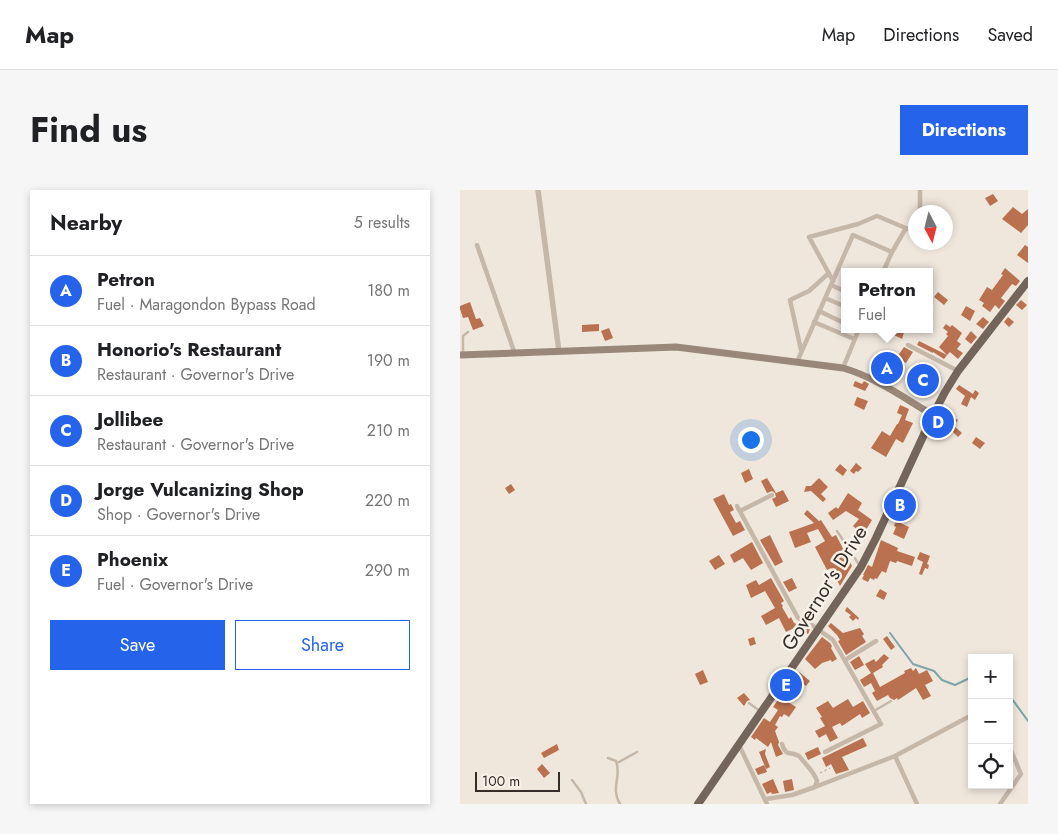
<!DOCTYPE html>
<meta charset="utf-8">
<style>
:root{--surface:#fff;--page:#f6f6f6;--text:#202124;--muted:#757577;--line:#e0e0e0;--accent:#2563eb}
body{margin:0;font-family:Jost,sans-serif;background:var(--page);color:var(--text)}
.controls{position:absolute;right:15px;bottom:15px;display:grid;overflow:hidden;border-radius:0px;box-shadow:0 2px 8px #0003}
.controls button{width:45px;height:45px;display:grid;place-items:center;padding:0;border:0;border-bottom:1px solid var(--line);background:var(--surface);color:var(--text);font:25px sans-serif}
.compass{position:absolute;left:448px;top:15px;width:45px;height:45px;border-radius:50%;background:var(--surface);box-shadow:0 2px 8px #0003;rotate:173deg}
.scale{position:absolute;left:15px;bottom:12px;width:85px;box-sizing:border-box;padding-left:5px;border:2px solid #342d28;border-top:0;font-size:14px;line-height:18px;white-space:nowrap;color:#342d28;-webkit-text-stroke:4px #f7f1e7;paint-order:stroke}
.you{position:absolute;left:290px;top:249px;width:18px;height:18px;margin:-12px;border:4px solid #fff;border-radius:50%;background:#1a73e8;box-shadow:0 0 0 8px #1a73e833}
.badge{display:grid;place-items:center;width:32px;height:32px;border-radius:50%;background:var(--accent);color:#fff;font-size:16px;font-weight:700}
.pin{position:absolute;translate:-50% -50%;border:2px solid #fff;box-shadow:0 1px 5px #0006}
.popup{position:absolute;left:381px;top:78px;width:92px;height:65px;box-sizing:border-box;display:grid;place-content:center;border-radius:0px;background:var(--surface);filter:drop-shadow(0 1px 4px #0005);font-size:16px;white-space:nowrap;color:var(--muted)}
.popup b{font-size:19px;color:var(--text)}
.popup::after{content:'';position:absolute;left:50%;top:100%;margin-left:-10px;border:10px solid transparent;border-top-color:var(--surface)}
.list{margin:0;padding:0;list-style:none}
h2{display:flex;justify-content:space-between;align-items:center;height:65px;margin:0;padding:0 20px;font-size:21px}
h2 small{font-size:16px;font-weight:400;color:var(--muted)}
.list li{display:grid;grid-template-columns:32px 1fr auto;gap:15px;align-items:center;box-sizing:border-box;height:70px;padding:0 20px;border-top:1px solid var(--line)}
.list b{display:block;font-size:19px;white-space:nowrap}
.list p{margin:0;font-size:16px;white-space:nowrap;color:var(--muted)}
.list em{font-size:16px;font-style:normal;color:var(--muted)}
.actions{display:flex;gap:10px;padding:15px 20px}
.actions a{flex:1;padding:11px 0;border:1px solid var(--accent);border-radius:0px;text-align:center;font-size:18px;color:var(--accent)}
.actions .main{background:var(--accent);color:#fff}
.icon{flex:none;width:28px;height:28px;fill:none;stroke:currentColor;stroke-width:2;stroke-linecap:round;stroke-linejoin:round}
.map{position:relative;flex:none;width:568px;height:614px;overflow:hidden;border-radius:0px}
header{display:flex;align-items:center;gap:30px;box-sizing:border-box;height:70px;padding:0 25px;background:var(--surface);border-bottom:1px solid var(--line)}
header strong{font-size:24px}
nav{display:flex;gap:28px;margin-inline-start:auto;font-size:18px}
.intro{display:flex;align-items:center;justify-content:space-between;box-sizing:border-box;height:120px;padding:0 30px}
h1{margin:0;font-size:35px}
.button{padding:12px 22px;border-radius:0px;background:var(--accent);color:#fff;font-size:18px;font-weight:700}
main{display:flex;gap:30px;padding:0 30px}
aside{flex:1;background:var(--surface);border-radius:0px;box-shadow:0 2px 8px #0003}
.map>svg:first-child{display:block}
</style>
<header>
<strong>Map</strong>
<nav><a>Map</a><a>Directions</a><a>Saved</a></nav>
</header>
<div class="intro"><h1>Find us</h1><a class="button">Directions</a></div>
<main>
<aside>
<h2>Nearby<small>5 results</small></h2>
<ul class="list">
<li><span class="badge">A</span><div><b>Petron</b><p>Fuel · Maragondon Bypass Road</p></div><em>180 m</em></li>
<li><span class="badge">B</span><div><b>Honorio's Restaurant</b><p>Restaurant · Governor's Drive</p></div><em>190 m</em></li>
<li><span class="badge">C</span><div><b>Jollibee</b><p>Restaurant · Governor's Drive</p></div><em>210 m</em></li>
<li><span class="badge">D</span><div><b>Jorge Vulcanizing Shop</b><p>Shop · Governor's Drive</p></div><em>220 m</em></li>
<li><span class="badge">E</span><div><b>Phoenix</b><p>Fuel · Governor's Drive</p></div><em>290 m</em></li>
</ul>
<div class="actions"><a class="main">Save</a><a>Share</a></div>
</aside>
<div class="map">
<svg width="568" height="614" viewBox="0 0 568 614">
<rect width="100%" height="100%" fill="#efe7dc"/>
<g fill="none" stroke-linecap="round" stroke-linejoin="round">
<path stroke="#7da4a9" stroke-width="2" d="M430,443L453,474L474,481L482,490L495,495L512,487
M549,495L552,498V509L568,531"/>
</g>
<path fill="#b9714f" d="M533,4L538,11L530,16L525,8Z
M553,17L562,24L568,19V35L561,43L542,29Z
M565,55L568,57V73L557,65Z
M545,78L560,91L556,96L552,94L541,108L545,111L539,119L535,115L530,122L522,116L524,113L519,110L527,97L532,100L543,85L541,84Z
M478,102L488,110L484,115L474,107Z
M561,110L567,115L562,120L556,115Z
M10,112L16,129L20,128L24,136L13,140L8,127L3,128L0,119V116Z
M506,116L515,121L510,131L501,125Z
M523,127L529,132L523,139L516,134Z
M548,127L554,132L549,137L544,132Z
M139,134V141L122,142V135Z
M486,134L490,137L492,135L502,143L497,151L501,154L497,159L503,163L498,169L490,162L487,165L479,157L488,146L486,144L488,142L483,138Z
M149,138L153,148L145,151L141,141Z
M432,139H445L442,149L430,143Z
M511,141L517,147L511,154L505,149Z
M459,151L487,165L484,169L473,162V163L457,155Z
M444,157L453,162L446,173L437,167Z
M395,191L402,194L404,191L409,194L405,201L393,196Z
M499,195L513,204L515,200L519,203L515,210L511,207L507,217L501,214L505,206L496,199Z
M397,207L408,211L404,220L394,215Z
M440,215L449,219L445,230L453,233L443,253L436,249L426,267L411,258L422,241L430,246L437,234H438L442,225L437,223Z
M487,223L498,230L494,236L502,243L498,247L490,239L485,247L475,241Z
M516,247L525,253L520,259L512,253Z
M396,273L402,278L398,282L396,281L394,284L390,281Z
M380,274L387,280L383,286L375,280Z
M289,279L293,289L285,293L281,283Z
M307,288L316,303L323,300L329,311L316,317L312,309L316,307L315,303L312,301L307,303L301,291Z
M359,288L368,297L361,304L366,309L363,312L351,301L344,302L346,296H351Z
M51,294L55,300L49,304L45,298Z
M388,303L402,313L398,320L412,330L403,345L393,336L399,329L386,321L373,330L368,323L376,317L378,319Z
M264,304L269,315L271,314L274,320L270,322L276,333L280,331L285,340L273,346L253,309Z
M347,320L359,331L361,330L372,347L376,345L392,376L380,396L371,378L367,380L355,357L365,351L358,339L347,343L351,352L335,358L329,342L354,333L344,324Z
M436,331L449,337L444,349L433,344L436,337L434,336Z
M310,345L323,372L315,376L300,350Z
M421,350L438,358L437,361L455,367L452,376L437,371L436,373L430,371L426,383L422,381L417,389L415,388L414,390L410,388L408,392L402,389L404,385H403L408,375L412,377Z
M292,352L303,373L291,380L283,368L274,373L270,365Z
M460,362L470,366L467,374L469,375L468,379L465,378L462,385L459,384L463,372L457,369Z
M259,365L265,374L255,380L249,371Z
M311,388L324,411L321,413L323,416L322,417L329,429L331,427L334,433L350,439L348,444L334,438L326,442L319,428L306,435L301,426L315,418L305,401L291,408L286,395L296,390L299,395Z
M332,388L337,398L329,402L323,392Z
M420,399L427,403L424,410L416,406Z
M387,417L399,428L398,430L396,428L393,431L389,427L391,425L385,421Z
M371,433L383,443L400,438L404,444L402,446L406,452L386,465L378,451L380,450L377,445L368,436Z
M427,446L435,457L431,460L423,449Z
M294,447L296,454L290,456L288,449Z
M362,447L370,453L372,456L371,458L377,469L372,472L371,470L362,473L355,479L345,469Z
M424,464L429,468L422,475L423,477L413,483L420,497L445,483L444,481L451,478L453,481L456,478L459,484L467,480L473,491L465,495L471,506L463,510L456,498L438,510L437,508L434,510L430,508L428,505L417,511L412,503L415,501L411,493L404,497L400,490L411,483L405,474L414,469L416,472Z
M399,466L404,475L395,480L390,472Z
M243,480L248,492L240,495L235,484Z
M339,482L350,491L346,496L335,487Z
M284,503L290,510L287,511L284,516L277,508Z
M320,507L336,517L329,527L324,524L322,527L320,526L315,535L318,537L315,541L319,552L318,555L323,564L316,567L311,552L308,557L296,548L295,550L291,547L304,528L310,532L318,520L313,517Z
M388,509L393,517L403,511L410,523L402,528L400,524L382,536L380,533L372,537L378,548L370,552L366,544L359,548L355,541L365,536L360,528L362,527L356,518L368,511L373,518Z
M403,548L407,556L382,567L389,580L376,584L371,574L366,577L362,568Z
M97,554L99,560L84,568L81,563Z
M358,557L361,564L348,570L345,563Z
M306,559L305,564L310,577L306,579L299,562Z
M82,574L90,583L84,588L77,579Z
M304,575L307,582L298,585L295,579Z
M313,589L319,603L312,604L311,602L307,604L302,594Z
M332,589L334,600L325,602L323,591Z"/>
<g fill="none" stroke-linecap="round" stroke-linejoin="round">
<path stroke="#b1a393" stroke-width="1" stroke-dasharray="2.5 2.5" stroke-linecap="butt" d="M360,583L370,578"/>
<path stroke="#c6b8a9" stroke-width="2.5" d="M3,163V146L8,142
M377,341L400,376
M289,513L301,522
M414,521L431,511
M148,568L156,571C162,587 150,598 160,614
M157,573L177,562
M112,590L121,602L126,614"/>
<path stroke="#c6b8a9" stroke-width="4.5" d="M460,0V22
M17,55L55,164
M432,62L446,38
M373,91L349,47L398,34L417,26L448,39L456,35
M371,95L384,101
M365,108L384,116
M359,121L384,133
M354,132L394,149
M448,155L498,181
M341,160L330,110L349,101L369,83
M337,172L393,45L432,62L423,82
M383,178L399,139
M277,316L338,428L352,435L373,450L421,534L365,562
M280,321L312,305
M385,470L416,451
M279,555L307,614
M435,566L457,614
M355,597L435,566L512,525
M306,609L332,605L355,597L357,591C354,581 345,574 339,566C330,561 326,567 322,554
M540,614L561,584L549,556"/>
<path stroke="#c6b8a9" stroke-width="5.5" d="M78,0L99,162"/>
<path stroke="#99887a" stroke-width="7" d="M0,165L216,157L383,178C415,187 444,208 473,225"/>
<path stroke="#74655a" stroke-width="8" d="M238,614L401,377L416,348L473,225L485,202L498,181L568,91"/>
</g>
<g text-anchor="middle" stroke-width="5" stroke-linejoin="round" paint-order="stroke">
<g font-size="20" fill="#342d28" stroke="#f7f1e7">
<text transform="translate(364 398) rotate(-58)" y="7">Governor's Drive</text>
</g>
</g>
</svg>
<div class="controls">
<button>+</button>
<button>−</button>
<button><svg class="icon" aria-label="locate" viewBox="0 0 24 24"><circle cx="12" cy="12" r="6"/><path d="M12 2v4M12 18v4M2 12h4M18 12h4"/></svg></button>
</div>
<svg class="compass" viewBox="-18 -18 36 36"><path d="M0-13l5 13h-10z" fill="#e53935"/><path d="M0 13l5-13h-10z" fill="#757577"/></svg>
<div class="scale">100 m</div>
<div class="you"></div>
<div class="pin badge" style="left:427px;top:178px">A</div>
<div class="popup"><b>Petron</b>Fuel</div>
<div class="pin badge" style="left:440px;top:315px">B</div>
<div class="pin badge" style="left:463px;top:190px">C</div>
<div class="pin badge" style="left:478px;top:232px">D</div>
<div class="pin badge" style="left:326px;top:495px">E</div>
</div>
</main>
